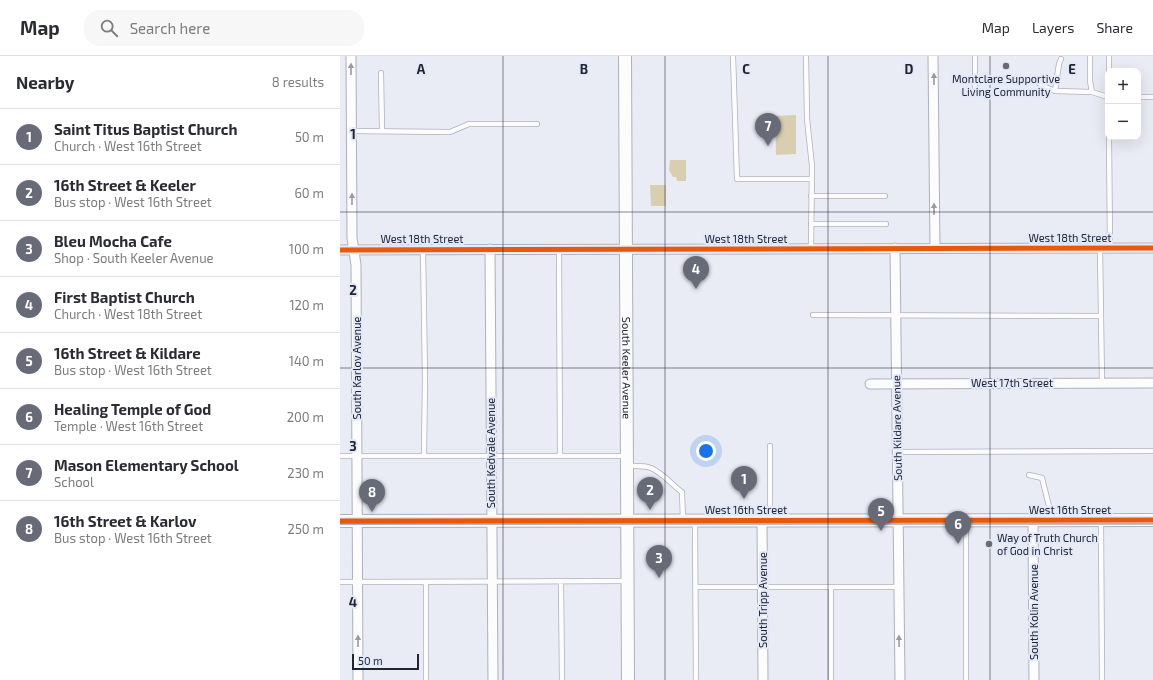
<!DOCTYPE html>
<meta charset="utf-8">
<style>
:root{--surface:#fff;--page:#f7f7f7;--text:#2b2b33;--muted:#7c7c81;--line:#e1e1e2;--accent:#676b77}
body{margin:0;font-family:"Exo 2",sans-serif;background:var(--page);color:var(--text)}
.controls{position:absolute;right:12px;top:12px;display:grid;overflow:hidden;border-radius:8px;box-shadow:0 4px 16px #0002}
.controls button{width:36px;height:36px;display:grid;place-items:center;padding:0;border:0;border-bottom:1px solid var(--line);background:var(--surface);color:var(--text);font:20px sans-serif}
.scale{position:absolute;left:12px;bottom:10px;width:67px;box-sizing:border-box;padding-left:4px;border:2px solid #212533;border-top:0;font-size:11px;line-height:14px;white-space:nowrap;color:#212533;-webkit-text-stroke:3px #e4e9f9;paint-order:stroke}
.you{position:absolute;left:366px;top:395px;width:14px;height:14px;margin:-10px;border:3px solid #fff;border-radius:50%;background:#1a73e8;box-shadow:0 0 0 6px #1a73e833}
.badge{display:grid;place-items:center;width:26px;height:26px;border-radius:50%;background:var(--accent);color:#fff;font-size:13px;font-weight:700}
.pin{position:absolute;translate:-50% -33px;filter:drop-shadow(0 1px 2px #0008)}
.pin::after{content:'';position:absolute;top:21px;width:14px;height:12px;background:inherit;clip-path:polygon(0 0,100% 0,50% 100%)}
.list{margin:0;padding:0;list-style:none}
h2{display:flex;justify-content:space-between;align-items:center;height:52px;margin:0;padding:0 16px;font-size:17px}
h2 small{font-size:13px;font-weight:400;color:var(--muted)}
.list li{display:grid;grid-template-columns:26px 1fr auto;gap:12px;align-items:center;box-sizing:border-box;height:56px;padding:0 16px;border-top:1px solid var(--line)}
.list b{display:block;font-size:15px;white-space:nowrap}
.list p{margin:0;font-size:13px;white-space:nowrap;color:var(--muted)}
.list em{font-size:13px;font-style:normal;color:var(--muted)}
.icon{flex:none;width:22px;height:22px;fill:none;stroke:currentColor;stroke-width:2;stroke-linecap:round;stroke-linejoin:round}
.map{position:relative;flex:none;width:813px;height:624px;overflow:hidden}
header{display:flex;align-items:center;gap:24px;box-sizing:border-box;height:56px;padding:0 20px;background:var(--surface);border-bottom:1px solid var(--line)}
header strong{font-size:19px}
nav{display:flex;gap:22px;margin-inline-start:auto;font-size:14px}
.search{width:280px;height:36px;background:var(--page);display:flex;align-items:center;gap:10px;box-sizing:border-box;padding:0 14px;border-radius:16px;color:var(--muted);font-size:15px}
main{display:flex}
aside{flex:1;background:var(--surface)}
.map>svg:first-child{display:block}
</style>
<header>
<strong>Map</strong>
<div class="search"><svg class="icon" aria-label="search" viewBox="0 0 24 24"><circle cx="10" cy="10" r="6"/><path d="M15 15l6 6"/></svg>Search here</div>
<nav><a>Map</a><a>Layers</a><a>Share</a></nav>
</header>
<main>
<aside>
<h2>Nearby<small>8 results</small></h2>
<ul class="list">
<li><span class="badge">1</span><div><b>Saint Titus Baptist Church</b><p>Church · West 16th Street</p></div><em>50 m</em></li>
<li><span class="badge">2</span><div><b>16th Street &amp; Keeler</b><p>Bus stop · West 16th Street</p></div><em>60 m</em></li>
<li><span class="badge">3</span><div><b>Bleu Mocha Cafe</b><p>Shop · South Keeler Avenue</p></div><em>100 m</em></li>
<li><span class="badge">4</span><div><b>First Baptist Church</b><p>Church · West 18th Street</p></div><em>120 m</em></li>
<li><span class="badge">5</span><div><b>16th Street &amp; Kildare</b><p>Bus stop · West 16th Street</p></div><em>140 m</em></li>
<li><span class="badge">6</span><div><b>Healing Temple of God</b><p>Temple · West 16th Street</p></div><em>200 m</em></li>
<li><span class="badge">7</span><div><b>Mason Elementary School</b><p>School</p></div><em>230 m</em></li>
<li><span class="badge">8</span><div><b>16th Street &amp; Karlov</b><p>Bus stop · West 16th Street</p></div><em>250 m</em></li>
</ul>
</aside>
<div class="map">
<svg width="813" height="624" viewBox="0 0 813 624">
<rect width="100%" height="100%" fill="#e9ecf4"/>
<path fill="#d9cfb0" d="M456,59V98L436,99L435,60Z
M330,104H346V125H337L336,121H333L329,114Z
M310,129H326V150H311Z"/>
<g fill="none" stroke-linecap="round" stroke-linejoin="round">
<g stroke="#adb1bb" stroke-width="6">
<path id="service" d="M393,0L397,123H471
M466,0L467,63L472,110L471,193
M635,0V36
M750,0V25L752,36
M769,0V15
M41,17L42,75
M673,24H695L703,30L715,35L752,36L768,41
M715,35L719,8L721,3
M798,41H813
M12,75L110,76L129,68H197
M769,81L770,192
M471,140H545
M471,168H546
M760,192L762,327
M219,193L220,400
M83,194L85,322L84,400
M473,259L761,260
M557,396L813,395
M0,400H286
M288,410C295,410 304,409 311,412C323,417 332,429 342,436L343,464
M689,419L702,422L709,450V464
M430,464V390
M626,464V624
M355,466L356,624
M761,466L762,624
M0,526L286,525
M86,526V624
M221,526L222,624
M356,531H559
M491,624V531"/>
</g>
<g stroke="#adb1bb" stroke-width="11">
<path id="minor" d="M11,0L12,182L16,209L18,624
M593,0L595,192
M555,192L560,624
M150,193L153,624
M0,194L813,192
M530,328L813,327
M422,464L423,624
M693,464L694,624"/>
</g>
<g stroke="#adb1bb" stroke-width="14">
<g id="tertiary">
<path id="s1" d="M285,0L288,624"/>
<path d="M0,465L813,464"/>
</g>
</g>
<use href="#service" stroke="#fcfcfd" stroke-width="4.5"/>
<use href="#minor" stroke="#fcfcfd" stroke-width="9"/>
<use href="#tertiary" stroke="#fcfcfd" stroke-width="12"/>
<g stroke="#e4e9f9" stroke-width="8">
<path id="cycleway" d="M0,194L813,192
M0,465L813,464"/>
</g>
<use href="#cycleway" stroke="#e8590c" stroke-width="5"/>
</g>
<defs><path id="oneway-solid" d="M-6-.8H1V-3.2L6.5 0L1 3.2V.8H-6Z"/></defs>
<g fill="#999ba2">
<use href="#oneway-solid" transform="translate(11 13) rotate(-90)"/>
<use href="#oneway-solid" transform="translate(594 23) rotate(-90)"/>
<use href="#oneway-solid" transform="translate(12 143) rotate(-90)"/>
<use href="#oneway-solid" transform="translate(594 153) rotate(-90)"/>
<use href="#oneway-solid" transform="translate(18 585) rotate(-90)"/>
<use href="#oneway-solid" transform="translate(559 585) rotate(-91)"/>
</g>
<path fill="none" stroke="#212533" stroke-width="1" stroke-opacity="0.55" d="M163,0V624M325,0V624M488,0V624M650,0V624M0,156H813M0,312H813M0,468H813"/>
<g fill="#676b77" stroke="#e4e9f9" stroke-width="1.5">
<circle cx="666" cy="10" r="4"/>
<circle cx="649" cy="488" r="4"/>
</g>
<g text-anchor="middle" stroke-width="4" stroke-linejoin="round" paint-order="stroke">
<g font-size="11" fill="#212533" stroke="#e4e9f9">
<text x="666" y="27">Montclare Supportive<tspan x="666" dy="13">Living Community</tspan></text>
<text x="657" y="486" text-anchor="start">Way of Truth Church<tspan x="657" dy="13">of God in Christ</tspan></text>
</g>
<g font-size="11" fill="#212533" stroke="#e4e9f9">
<text x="730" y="186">West 18th Street</text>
<text x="82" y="187">West 18th Street</text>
<text x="406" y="187">West 18th Street</text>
<text transform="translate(17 312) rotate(-90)" y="4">South Karlov Avenue</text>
<text dy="4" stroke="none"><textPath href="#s1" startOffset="312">South Keeler Avenue</textPath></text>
<text x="672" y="331">West 17th Street</text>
<text transform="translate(557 372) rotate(-91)" y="4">South Kildare Avenue</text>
<text transform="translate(151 397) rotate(-90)" y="4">South Kedvale Avenue</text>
<text x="406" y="458">West 16th Street</text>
<text x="730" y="458">West 16th Street</text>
<text transform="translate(423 544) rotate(-90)" y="4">South Tripp Avenue</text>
<text transform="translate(694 556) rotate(-90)" y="4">South Kolin Avenue</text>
</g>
</g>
<g font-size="13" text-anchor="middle" font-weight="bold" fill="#212533" stroke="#e4e9f9" stroke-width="4" stroke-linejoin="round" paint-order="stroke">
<text x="81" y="18">A</text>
<text x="244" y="18">B</text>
<text x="406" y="18">C</text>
<text x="569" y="18">D</text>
<text x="732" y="18">E</text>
<text x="13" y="83">1</text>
<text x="13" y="239">2</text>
<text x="13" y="395">3</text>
<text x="13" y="551">4</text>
</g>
</svg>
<div class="controls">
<button>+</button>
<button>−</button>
</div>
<div class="scale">50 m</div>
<div class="you"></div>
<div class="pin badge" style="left:404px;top:443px">1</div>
<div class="pin badge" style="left:310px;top:454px">2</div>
<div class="pin badge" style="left:319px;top:522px">3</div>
<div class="pin badge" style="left:356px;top:233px">4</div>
<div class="pin badge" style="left:541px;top:475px">5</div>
<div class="pin badge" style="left:618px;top:488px">6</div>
<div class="pin badge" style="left:428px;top:90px">7</div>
<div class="pin badge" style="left:32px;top:456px">8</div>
</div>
</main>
